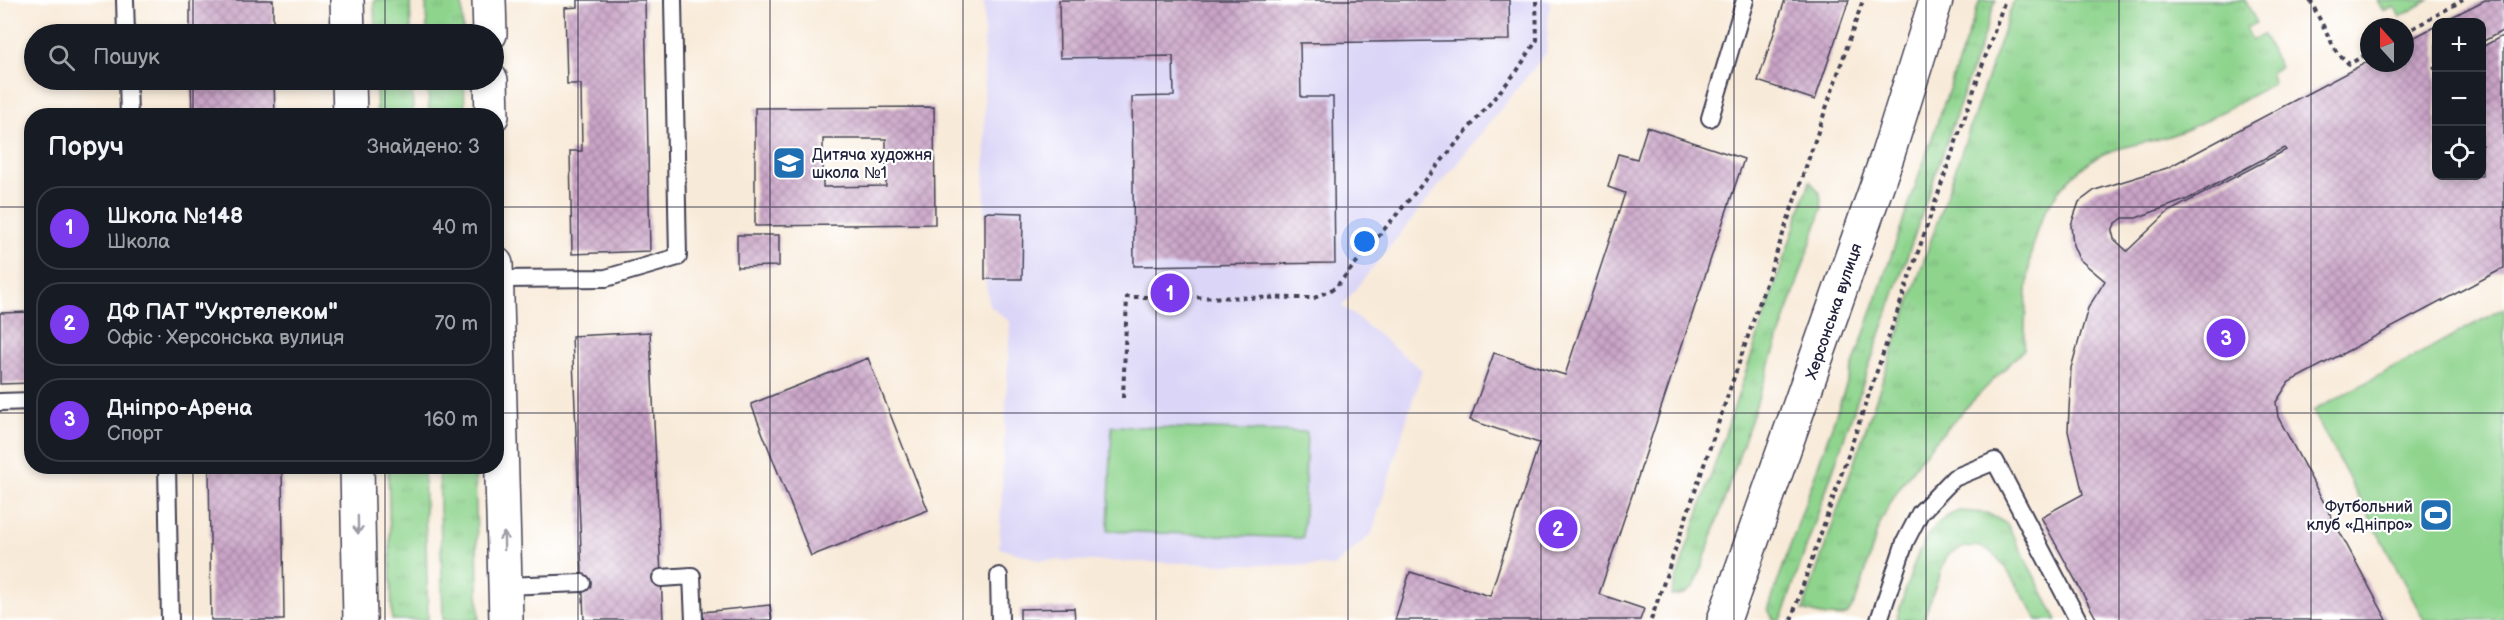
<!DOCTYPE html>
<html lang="uk">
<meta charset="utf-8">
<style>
:root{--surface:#171b24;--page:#242831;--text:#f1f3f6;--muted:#9ea1a6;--line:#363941;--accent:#7c3aed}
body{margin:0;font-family:"Balsamiq Sans",sans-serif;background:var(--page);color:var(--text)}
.controls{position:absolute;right:18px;top:18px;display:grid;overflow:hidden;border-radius:12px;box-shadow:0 3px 9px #0003}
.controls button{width:54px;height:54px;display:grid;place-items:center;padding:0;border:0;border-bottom:2px solid var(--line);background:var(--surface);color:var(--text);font:30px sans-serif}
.compass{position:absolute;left:2360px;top:18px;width:54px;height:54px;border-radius:50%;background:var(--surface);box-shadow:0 3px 9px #0003;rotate:339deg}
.you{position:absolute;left:1365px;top:242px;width:21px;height:21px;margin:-15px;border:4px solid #fff;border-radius:50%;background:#1a73e8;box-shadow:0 0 0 9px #1a73e833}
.badge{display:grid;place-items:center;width:39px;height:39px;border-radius:50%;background:var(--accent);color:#fff;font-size:20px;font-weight:700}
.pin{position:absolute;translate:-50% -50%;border:3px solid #fff;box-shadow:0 2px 6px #0006}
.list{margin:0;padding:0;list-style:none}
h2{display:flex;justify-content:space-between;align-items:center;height:78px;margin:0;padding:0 24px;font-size:26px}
h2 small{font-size:20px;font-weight:400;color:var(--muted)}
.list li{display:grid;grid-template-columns:39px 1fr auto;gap:18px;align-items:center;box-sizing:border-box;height:84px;margin:0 12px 12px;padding:0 12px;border:2px solid var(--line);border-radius:24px}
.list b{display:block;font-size:22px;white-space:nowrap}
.list p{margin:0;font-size:20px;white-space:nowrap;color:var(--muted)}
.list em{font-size:20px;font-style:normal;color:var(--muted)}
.icon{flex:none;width:33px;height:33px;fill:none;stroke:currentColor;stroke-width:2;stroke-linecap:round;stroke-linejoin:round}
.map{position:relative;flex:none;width:2504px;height:620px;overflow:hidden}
.search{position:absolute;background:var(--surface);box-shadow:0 3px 9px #0003;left:24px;top:24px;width:480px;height:66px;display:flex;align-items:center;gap:15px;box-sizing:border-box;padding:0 21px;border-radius:33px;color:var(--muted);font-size:22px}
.panel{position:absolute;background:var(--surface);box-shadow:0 3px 9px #0003;left:24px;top:108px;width:480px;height:366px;border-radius:24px}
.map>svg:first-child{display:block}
</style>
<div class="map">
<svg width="2504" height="620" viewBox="0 0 2504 620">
<defs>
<pattern id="grass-tufts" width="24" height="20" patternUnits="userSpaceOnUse" patternTransform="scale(1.5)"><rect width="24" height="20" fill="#8ed48d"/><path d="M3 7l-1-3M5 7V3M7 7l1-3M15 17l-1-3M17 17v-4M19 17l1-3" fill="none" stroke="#7ab67b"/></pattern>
<pattern id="building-cross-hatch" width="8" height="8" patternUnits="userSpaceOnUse" patternTransform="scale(1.5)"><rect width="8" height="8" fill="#caa4c7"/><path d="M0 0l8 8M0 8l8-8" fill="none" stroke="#a485a3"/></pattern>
</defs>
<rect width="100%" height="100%" fill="#fff"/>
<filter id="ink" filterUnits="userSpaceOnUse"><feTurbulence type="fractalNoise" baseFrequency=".0167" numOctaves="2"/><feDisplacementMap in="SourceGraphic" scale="12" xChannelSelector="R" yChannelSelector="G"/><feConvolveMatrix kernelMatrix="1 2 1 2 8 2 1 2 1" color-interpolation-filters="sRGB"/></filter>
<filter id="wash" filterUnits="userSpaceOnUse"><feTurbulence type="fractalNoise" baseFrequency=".008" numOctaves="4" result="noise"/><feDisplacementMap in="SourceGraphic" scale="24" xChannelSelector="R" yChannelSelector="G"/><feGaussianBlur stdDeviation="1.35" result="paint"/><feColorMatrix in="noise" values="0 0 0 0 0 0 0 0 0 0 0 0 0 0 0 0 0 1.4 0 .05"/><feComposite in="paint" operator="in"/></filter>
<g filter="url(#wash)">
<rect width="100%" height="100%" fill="#f8ead8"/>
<path fill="#dbd6f7" d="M984,0H1550L1546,53L1342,306L1422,370L1372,533L1335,566L1040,560L999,548L1010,322L990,306L985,279Z"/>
<path fill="url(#grass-tufts)" stroke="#587b64" stroke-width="1.5" d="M374,0H410L411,34H375Z
M426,0H462L463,34H427Z
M1980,0H1996L1781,620H1774L1768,610Z
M2014,0H2245L2257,23L2246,28L2252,40L2263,35L2280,67L2270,73L2274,83C2241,101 2208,122 2172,135C2149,143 2123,145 2101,155C2077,167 2050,197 2040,222C2026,255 2026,313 2024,349C1974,401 1905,461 1878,529C1871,548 1860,603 1847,614C1835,620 1816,614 1803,610Z
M2377,0H2429L2400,17L2394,6L2383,11Z
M376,80H412L413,115H377Z
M428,80H464L465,115H429Z
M1810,181L1820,193L1822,209L1697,581C1691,592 1684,596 1671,595Z
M388,467H424L428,620H392Z
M439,467H475L479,620H443Z
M1959,511L1987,513L2007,524L2057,620H2037C2031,607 2022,595 2015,583C1997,553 1982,534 1947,555L1923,620H1896C1910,582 1917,524 1959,511Z"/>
<path fill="#8ed48d" stroke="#587b64" stroke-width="1.5" d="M2504,308V620H2424L2313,411Z
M1112,426L1307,432L1303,538L1108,531Z"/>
<g id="blocks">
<path fill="url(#building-cross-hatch)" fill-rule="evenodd" d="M190,0H273V34H190Z
M578,0H645L650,251L572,254L570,151H582L581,84H567L565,8L578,7Z
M1059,0H1509L1510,40L1300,43L1301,97H1333L1335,263L1134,266L1132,97L1174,96L1173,56L1060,58Z
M1785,0H1849L1815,100L1758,81Z
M2485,0H2504V30L2482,42V22H2442Z
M2436,26V66L2433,68L2436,71V176H2482V47L2504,35V268L2289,382L2276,402L2278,417L2387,620H2097L2041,517L2083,494L2068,431L2071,368L2088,308L2105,281L2079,259L2073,245L2071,225L2079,202L2095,190L2167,168L2369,61L2405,63V42ZM2284,148L2286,150L2168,212L2127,251L2114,239L2112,231L2115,224L2123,218H2136L2188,199Z
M191,80H274L275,116H192Z
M934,107L935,224L755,226V108ZM823,139H886V186L823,187Z
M1647,127L1744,159L1599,594L1644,609L1640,620H1395L1410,572L1490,596L1539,443L1470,420L1494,353L1565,375L1625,193L1608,187L1618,154L1637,159Z
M985,212L1023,213L1022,279H985Z
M737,235H779V266L737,267Z
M32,312V383L0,384V313Z
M650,332L663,620H584L572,336Z
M868,358L928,510L811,556L751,404Z
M209,466H282L284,620H211Z
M770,605L772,620H703V612Z
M1074,608L1075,620H1020V609Z"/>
</g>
</g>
<g filter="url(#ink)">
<use href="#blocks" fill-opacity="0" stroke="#424053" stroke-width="1.5"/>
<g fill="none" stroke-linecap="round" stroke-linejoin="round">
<g stroke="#424053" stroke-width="20">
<path id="lane" d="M125,0L126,34
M128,80L129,116
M1710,118L1745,0
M497,279L606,278L678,257L673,0
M0,402L32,401
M167,466L170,620
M999,576L1000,620
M661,578L692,576L694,620
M505,586L582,583
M1879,620L1905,542L1920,513L1954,478L1995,461L2078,620"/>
</g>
<g stroke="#424053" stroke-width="36">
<path id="secondary" d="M1724,620L1887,157L1936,0"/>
</g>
<g stroke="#424053" stroke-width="36">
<path id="primary" d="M347,0L348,34
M489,0L490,34
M349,80L350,116
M491,80L492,116
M496,264L506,620
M357,466L360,620"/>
</g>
<path stroke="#424053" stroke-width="4" stroke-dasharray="4.5 4.5" stroke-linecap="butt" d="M2310,0L2336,51L2349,64L2369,53
M2405,33L2463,0
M1123,398L1127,297L1314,298L1335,288L1517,71L1537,40L1536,0
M1651,620L1863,0
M1791,620L2005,0"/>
<use href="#lane" stroke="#fff" stroke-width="16"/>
<use href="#secondary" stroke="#fff" stroke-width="33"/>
<use href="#primary" stroke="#fff" stroke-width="33"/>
</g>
<defs><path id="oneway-shaft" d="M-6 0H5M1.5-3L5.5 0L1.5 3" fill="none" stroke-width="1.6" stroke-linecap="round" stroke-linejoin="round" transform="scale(1.5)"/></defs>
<g stroke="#9c9ca7">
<use href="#oneway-shaft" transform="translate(358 525) rotate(89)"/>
<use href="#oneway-shaft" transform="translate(504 541) rotate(-91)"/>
</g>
</g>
<path fill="none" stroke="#22223b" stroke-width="1.5" stroke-opacity="0.55" d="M193,0V34M385,0V34M578,0V620M770,0V620M963,0V620M1156,0V620M1348,0V620M1541,0V620M1734,0V620M1926,0V620M2119,0V620M2311,0V620M193,80V116M385,80V116M0,207H32M496,207H2504M0,413H32M496,413H2504M193,466V620M385,466V620"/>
<defs>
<g id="school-square" transform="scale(1.725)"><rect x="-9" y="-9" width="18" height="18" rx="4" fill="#1f6fb2" stroke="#fff"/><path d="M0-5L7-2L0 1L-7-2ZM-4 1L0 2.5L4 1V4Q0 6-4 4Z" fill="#fff"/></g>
<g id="stadium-square" transform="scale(1.725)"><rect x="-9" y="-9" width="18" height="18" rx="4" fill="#1f6fb2" stroke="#fff"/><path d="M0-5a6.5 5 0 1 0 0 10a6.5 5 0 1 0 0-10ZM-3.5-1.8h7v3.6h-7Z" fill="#fff"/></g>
</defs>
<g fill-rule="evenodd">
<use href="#school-square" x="789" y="163"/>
<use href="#stadium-square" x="2436" y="515"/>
</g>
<g text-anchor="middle" stroke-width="4.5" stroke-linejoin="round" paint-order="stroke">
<g font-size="16" fill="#22223b" stroke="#fff" text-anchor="start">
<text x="812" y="160">Дитяча художня<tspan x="812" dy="18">школа №1</tspan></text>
<text x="2413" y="512" text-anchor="end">Футбольний<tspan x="2413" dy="18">клуб «Дніпро»</tspan></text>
</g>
<g font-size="16" fill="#22223b" stroke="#fff">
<text transform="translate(1833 311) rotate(-71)" y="6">Херсонська вулиця</text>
</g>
</g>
</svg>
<div class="controls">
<button>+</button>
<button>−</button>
<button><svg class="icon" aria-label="locate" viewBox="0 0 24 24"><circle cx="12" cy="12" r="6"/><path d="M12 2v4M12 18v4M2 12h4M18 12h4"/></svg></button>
</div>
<svg class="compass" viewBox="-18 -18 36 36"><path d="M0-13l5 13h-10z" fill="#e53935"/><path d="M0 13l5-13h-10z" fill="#9ea1a6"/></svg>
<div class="you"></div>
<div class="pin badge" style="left:1170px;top:293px">1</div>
<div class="pin badge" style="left:1558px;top:529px">2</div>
<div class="pin badge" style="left:2226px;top:338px">3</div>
<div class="search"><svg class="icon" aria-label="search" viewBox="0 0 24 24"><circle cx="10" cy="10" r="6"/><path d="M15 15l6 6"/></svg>Пошук</div>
<section class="panel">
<h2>Поруч<small>Знайдено: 3</small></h2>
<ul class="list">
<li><span class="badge">1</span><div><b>Школа №148</b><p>Школа</p></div><em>40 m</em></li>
<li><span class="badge">2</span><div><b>ДФ ПАТ &quot;Укртелеком&quot;</b><p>Офіс · Херсонська вулиця</p></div><em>70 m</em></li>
<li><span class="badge">3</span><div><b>Дніпро-Арена</b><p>Спорт</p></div><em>160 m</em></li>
</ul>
</section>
</div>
